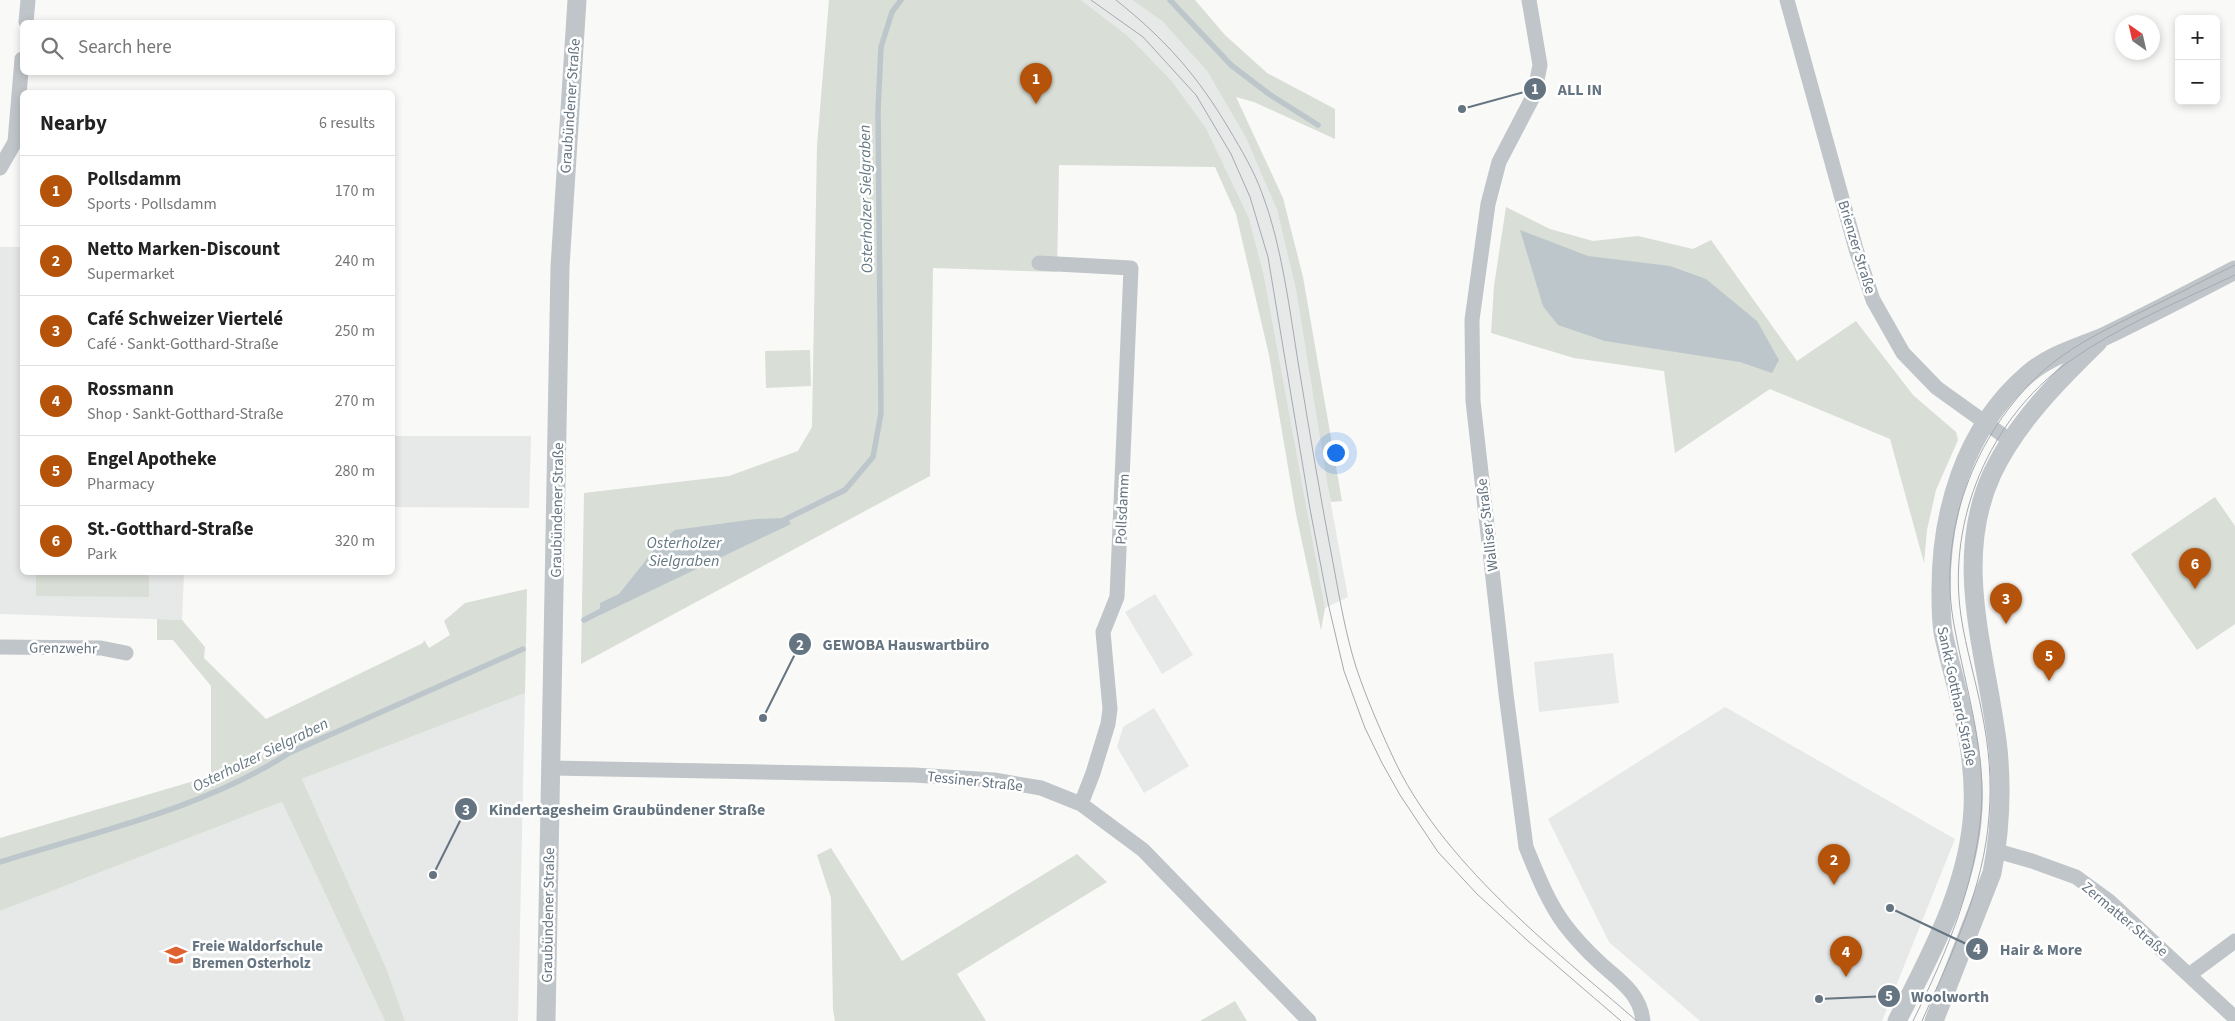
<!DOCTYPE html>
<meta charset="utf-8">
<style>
:root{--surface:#fff;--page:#f2f2f2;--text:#222;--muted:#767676;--line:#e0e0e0;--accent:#b45309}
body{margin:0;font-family:"Source Sans 3",sans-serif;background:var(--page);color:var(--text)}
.controls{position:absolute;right:15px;top:15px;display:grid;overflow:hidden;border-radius:8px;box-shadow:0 2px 8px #0003}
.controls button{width:45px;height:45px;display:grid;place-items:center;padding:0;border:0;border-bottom:1px solid var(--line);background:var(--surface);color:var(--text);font:25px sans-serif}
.compass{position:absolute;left:2115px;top:15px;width:45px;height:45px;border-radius:50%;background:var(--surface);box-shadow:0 2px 8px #0003;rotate:326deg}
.you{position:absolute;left:1335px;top:452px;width:18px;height:18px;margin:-12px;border:4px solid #fff;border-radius:50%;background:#1a73e8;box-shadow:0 0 0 8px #1a73e833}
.badge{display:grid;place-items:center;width:32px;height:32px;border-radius:50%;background:var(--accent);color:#fff;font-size:16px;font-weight:700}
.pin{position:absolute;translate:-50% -41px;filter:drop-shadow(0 1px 2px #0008)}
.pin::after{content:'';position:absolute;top:26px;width:18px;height:15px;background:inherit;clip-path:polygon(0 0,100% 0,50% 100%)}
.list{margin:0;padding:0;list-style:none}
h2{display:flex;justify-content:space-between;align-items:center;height:65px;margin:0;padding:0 20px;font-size:21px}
h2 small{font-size:16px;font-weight:400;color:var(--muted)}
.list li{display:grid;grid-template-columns:32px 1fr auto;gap:15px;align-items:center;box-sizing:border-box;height:70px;padding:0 20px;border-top:1px solid var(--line)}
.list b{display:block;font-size:19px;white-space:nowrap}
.list p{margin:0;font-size:16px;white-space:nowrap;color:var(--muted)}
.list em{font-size:16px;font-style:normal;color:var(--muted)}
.icon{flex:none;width:28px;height:28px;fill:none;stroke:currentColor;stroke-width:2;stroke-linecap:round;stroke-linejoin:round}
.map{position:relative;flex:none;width:2235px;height:1021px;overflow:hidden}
.search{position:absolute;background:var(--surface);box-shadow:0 2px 8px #0003;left:20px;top:20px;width:375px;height:55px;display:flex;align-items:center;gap:12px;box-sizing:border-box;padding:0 18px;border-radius:8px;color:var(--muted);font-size:19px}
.panel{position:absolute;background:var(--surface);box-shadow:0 2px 8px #0003;left:20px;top:90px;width:375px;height:485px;border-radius:8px}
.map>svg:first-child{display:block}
</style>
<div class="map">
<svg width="2235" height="1021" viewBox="0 0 2235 1021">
<rect width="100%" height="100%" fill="#f9f9f7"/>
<path fill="#e7e8e8" d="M1081,0H1132L1162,21L1207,71L1246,138L1277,210L1296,290L1328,488L1348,597L1325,608L1264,276L1249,218L1206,128L1171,80L1128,36Z
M0,247H22V572L184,573L182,620L0,614Z
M393,436H531L529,508L393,507Z
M1155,594L1193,655L1162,674L1125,612Z
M1613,653L1619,703L1539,712L1534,662Z
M525,693L518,1021H405L387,970L302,779Z
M1725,707L1955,839L1882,1021H1700L1609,942L1548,819Z
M1154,708L1189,766L1144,793L1117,747L1123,727Z
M282,802L385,1021H0V911Z"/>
<path fill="#d9ded6" d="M829,0H1081L1128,36L1171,80L1206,128L1249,218L1264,276L1325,608L1321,630L1296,514L1269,355L1236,214L1215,167L1059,165L1057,272L933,268L930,476L581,664L584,493L729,476L798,451L812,427L817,146Z
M1132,0H1195L1225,35L1267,73L1335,109V139L1254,102L1236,97L1283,198L1303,277L1342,501L1331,502L1328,488L1296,290L1277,210L1246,138L1207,71L1162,21Z
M1506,207L1550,229L1593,241L1638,236L1693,249L1711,240L1797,361L1856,321L1913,395L1956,432L1958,440L1936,490L1927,530L1924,563L1890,439L1770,389L1675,453L1664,371L1574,358L1491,333L1494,286Z
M810,350L811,386L766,388L765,351Z
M2215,497L2235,526V624L2197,650L2131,554Z
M36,573H149V597L36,596Z
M527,589L525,693L302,779L387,970L405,1021H385L282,802L0,911V838L211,776V686L173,640H157V619L182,620L205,647L204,658L266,719L423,643L424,640L429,648L450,635L444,621L465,603Z
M831,848L902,961L1077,854L1107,882L957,974L986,1021H835L833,1010L831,898L817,855Z
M1235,1001L1247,1021H1200Z"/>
<path fill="#bcc6cb" d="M1520,230L1588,256L1670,266L1706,279L1757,321L1779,360L1772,373L1740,362L1605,341L1558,325L1543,306Z
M787,518L791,524L600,615V603L619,594L662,540L675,530L756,519Z"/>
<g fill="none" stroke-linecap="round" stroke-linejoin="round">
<path stroke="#bcc6cb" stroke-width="5.5" d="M1170,0L1231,65L1269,94L1318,125
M780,522L845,490L873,457L881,413L878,110L881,47L892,12L901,0
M584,620L607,608
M0,862C95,832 205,808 289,753L523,649"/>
<path stroke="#c0c5c9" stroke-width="15" d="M1529,0L1540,65L1534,95L1499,162L1488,204L1472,320L1473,401L1506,694L1526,847C1537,874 1548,902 1565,925C1575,938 1587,951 1599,962C1618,980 1640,992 1643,1021
M1787,0L1856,249L1873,300L1903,353L1937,388L2011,441
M26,22L28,0
M0,168L15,142L22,59
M1039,263L1131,268L1117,597L1103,632L1110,709L1108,724L1093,773L1081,804
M0,647L101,648L126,653
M551,768L914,775L994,780L1041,788L1081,804L1143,850L1309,1021
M1997,851L2032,861L2076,877L2109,901L2235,1018
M2189,975L2235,941"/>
<path stroke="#c0c5c9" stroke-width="19" d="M546,1021L560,267L577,0
M1897,1021C1931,954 1969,886 1973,809C1975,765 1966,724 1955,681C1951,665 1946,648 1943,632C1941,619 1941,607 1941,595C1940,513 1964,429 2028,374C2050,355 2077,348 2103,337C2147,316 2191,293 2235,270
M1934,1021L1992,873C2000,833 2002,790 1998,749C1988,658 1951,563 1992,474C2016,423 2058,381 2098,342"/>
<path stroke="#a4aab0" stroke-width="1" d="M1091,0L1143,37L1196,95L1231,154L1250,197L1268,257L1310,509L1328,603L1344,671L1365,728L1382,763L1400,795L1438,852L1477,894L1528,941L1621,1021
M1116,0C1166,40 1197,75 1229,129C1241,149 1254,171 1262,193C1282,245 1290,313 1299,368C1310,435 1321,501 1334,568C1340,601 1346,635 1356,667C1366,697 1379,727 1392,755C1440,861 1551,947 1637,1021
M1913,1021C1948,950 1980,875 1982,795C1982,734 1963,678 1953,619C1938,525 1978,426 2050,365C2080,341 2115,325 2149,308C2178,294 2206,279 2235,265
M1922,1021C1951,955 1984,889 1989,816C1992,782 1989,747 1982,713C1976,681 1966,649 1961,616C1947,520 1989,420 2067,363C2118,326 2179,302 2235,275"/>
</g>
<defs>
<g id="school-bare" transform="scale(1.725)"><path d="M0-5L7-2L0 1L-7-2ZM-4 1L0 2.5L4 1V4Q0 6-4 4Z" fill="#df6131" stroke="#fff" stroke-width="2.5" paint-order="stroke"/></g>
</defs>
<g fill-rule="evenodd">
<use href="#school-bare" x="176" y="955"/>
</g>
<g text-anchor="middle" stroke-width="5" stroke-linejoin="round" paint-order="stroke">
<g font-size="15" fill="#657481" stroke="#fff">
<text transform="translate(570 106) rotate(-86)" y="5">Graubündener Straße</text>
<text transform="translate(1857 247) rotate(73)" y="5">Brienzer Straße</text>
<text transform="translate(1122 509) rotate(-87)" y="5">Pollsdamm</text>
<text transform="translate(557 510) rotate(-89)" y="5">Graubündener Straße</text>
<text transform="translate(1487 525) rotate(-97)" y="5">Walliser Straße</text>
<text transform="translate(63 648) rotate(1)" y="5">Grenzwehr</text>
<text transform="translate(1957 696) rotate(78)" y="5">Sankt-Gotthard-Straße</text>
<text transform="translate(975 781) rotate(6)" y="5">Tessiner Straße</text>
<text transform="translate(548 915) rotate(-89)" y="5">Graubündener Straße</text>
<text transform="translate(2125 919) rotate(40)" y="5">Zermatter Straße</text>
</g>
<g font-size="15" font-weight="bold" fill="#657481" stroke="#fff" text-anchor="start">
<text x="192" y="951">Freie Waldorfschule<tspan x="192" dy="17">Bremen Osterholz</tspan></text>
</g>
<g font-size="16" font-style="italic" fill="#657982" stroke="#fff">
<text transform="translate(865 199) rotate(-91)" y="6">Osterholzer Sielgraben</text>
<text x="684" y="548">Osterholzer<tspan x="684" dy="18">Sielgraben</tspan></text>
<text transform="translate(260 754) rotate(-26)" y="6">Osterholzer Sielgraben</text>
</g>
</g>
<path fill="none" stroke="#657481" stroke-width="2" d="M1462 109L1535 89M763 718L800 644M433 875L466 809M1890 908L1977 949M1819 999L1889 996"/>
<g fill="#657481" stroke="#fff" stroke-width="2">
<circle cx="1462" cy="109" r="5"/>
<circle cx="763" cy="718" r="5"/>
<circle cx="433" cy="875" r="5"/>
<circle cx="1890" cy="908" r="5"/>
<circle cx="1819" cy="999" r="5"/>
<circle cx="1535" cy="89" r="12"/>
<circle cx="800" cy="644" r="12"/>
<circle cx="466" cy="809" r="12"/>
<circle cx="1977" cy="949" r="12"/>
<circle cx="1889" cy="996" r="12"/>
</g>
<g font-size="15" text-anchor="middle" font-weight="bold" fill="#fff">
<text x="1535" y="94">1</text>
<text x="800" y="650">2</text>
<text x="466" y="815">3</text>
<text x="1977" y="954">4</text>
<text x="1889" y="1001">5</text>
</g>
<g font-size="16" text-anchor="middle" font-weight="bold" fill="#657481" stroke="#fff" stroke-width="5" stroke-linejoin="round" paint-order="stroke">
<text x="1580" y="95">ALL IN</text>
<text x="906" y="650">GEWOBA Hauswartbüro</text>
<text x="627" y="815">Kindertagesheim Graubündener Straße</text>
<text x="2041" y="955">Hair &amp; More</text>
<text x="1950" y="1002">Woolworth</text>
</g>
</svg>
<div class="controls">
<button>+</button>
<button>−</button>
</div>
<svg class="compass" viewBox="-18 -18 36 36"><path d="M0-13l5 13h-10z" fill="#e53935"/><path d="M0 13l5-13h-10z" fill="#767676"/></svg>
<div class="you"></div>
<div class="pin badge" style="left:1036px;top:104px">1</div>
<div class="pin badge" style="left:1834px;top:885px">2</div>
<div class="pin badge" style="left:2006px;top:624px">3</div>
<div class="pin badge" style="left:1846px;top:977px">4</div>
<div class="pin badge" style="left:2049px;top:681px">5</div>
<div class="pin badge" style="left:2195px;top:589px">6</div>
<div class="search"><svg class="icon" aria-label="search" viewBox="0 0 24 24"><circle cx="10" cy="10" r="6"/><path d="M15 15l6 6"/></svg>Search here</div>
<section class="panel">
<h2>Nearby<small>6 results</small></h2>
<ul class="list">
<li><span class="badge">1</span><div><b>Pollsdamm</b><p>Sports · Pollsdamm</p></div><em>170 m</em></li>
<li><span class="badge">2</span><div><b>Netto Marken-Discount</b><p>Supermarket</p></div><em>240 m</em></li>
<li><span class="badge">3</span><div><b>Café Schweizer Viertelé</b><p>Café · Sankt-Gotthard-Straße</p></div><em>250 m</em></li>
<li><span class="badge">4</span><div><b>Rossmann</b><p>Shop · Sankt-Gotthard-Straße</p></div><em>270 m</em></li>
<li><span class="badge">5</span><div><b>Engel Apotheke</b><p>Pharmacy</p></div><em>280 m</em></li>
<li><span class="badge">6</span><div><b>St.-Gotthard-Straße</b><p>Park</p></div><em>320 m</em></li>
</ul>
</section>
</div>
